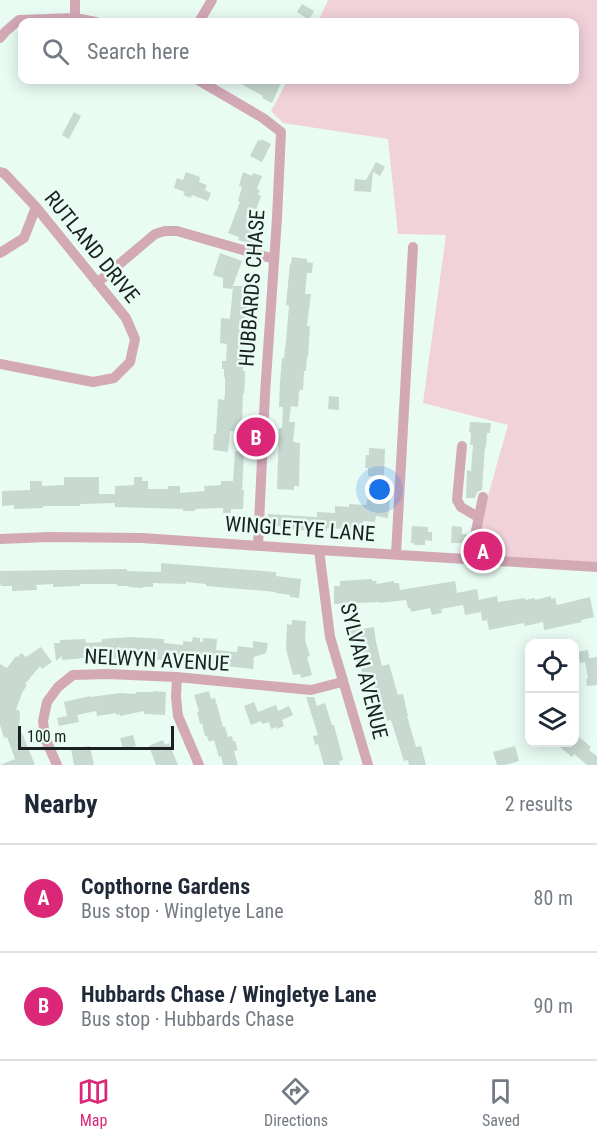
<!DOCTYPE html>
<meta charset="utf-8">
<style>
:root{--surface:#fff;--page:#f6f6f7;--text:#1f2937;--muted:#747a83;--line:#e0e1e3;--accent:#db2777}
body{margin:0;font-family:"Roboto Condensed",sans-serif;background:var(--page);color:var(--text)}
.controls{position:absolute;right:18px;bottom:18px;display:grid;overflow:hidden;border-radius:12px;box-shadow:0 3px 15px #0003}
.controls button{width:54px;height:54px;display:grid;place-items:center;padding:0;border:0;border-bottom:2px solid var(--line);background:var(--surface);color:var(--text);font:30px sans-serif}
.scale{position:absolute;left:18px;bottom:15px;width:156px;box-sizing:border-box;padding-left:6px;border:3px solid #1a211e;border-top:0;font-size:16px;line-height:21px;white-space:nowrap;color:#1a211e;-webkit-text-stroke:4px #e9fcf3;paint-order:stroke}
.you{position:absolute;left:380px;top:490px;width:21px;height:21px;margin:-15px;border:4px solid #fff;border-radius:50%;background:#1a73e8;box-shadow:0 0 0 9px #1a73e833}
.badge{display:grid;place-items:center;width:39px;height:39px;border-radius:50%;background:var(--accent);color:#fff;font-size:20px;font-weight:700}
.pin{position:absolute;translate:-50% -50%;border:3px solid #fff;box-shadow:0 2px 6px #0006}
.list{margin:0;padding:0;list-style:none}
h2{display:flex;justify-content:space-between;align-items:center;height:78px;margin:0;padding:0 24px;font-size:26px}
h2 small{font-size:20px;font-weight:400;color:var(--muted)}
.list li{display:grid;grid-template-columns:39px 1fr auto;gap:18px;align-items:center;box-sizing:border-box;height:108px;padding:0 24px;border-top:2px solid var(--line)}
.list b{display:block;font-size:22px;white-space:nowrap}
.list p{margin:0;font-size:20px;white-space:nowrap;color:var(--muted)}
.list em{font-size:20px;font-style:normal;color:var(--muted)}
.icon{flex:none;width:33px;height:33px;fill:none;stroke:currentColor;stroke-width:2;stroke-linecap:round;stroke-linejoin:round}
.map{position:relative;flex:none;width:597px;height:765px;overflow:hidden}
.search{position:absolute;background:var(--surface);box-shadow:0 3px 15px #0003;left:18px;right:18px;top:18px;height:66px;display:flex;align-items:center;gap:15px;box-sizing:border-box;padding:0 21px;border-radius:12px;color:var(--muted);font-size:22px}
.sheet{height:294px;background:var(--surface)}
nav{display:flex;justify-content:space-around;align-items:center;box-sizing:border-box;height:84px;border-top:2px solid var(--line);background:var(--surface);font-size:16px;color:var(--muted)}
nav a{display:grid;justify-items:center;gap:3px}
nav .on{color:var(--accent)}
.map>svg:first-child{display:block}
</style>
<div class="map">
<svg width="597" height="765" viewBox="0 0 597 765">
<rect width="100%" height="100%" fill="#e9fcf3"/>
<path fill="#f1d1da" d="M328,0H597V565L470,560L508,425L423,403L446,235L398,234L388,139L283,123L271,111L288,80H574V22H318Z"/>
<path fill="#c7d9d1" d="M302,4L314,11L309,20L297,12Z
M235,80H274L281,83L272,103L262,98L263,96L243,85Z
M74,112L81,116L69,139L62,135Z
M261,139L271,144L262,162L250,156L258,140L261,141Z
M376,162L385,167L380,176L373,172L371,192L354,191L355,179L366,180Z
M186,172L200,177L199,182L207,185L205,190L211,193L208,201L192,195L191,198L183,195L185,192L174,188L177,178L183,180Z
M243,172L252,176L253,173L262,176L257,189L260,190L258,194L261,196L252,221L255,222L251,233L254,234L251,244L238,240L239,237L228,233L240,202L238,201L242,187L239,186Z
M220,253L242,261L233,286H251L249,318H245L243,371H245V379L244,394H243L242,423H240L239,432L230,431L228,452L213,450L214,434H216L218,399L224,400L225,395V377H224V369H222V361H226L227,344L220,343L221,318L230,319L233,286L232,289L223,288V278L213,275Z
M292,257L307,259V262L313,263L312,273H307L305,294H311L307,326H310L308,357H307L306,371H304L303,390H300L299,392L298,407L291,406L289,422H295L293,442L300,443L299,486H294V490L277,489L279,428H282L283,407H279L280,383L282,358H284L286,341L289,306L286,305L290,263L291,264Z
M329,396L339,397V410L328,409Z
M470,422L491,423L490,433H487L486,447H485L482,490L477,492L475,498H466L467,470L471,471L473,445H470L471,433L469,432Z
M369,448L385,449L384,477L368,476V468H365L366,455H369Z
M235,451L244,452L242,490H244L243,509H231V513H223V508L195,509V511H183V509L115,507V503L80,504V506H43V508L14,509V505L2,506V491L30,490V481H42V486L64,485V477H99V494H115V486L134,485V477H142V481H148V489H168V486H180V493L205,491L204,486L221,485V481H233Z
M367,499L390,500L388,518L376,516L375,522L363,521V530L327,528V531L299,530L280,528V526H273V524L267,523L268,514L317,517V512L335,513V506L349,507V504L366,505Z
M412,526L428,527V532H432V541L425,540V545H414V543H411Z
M452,526L462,527V534H467L466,543H451Z
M161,563L276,572V576L301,579L299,598L290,597V595L276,593V592L206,586V584L186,582V584L153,583V587H143V588L128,587L129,586H117V584H80V586L53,587V584L36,585L37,590L12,591V586H1L0,583V571L127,569V571L161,572Z
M372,579V581H376L377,584L394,581V583H399L400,590L455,581L457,593L477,589L479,600L497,596L498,602L525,598V600L535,598V600L551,596V599L555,598L557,605L590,597L594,617L581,620L582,622L544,630L543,622L525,626L524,623L489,630L487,620L482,621L481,612L465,615L463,605L441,609L442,613L432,615L430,608L411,612L410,608H408L406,600L379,603V602L334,604V586H340V581Z
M292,620L306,621L305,640L310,656L307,657L312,675L301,678L300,674L293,675L286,649L287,624L292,625Z
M360,623L361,629L374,627L376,642L382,666L389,664L398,695L403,694L408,716H407L416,747L421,746L426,765H409L408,760L404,761L391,720L387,721L384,709L374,711L372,702H373L367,680L364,681L361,672H362L356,645L351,646L349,628L351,629L350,625Z
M131,637L164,639V643L183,645V641L192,642L193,637L200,638V642H203V638L217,639L216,650L237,652L238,646L253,648V641L268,643L266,653L254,657L253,669L216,665L217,663L191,662V660L163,657V660L103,658V659L85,660V658L62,660V656L56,661L54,643H60V640L85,639L86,643L102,642V639Z
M41,647L52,662L42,669L40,666L25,684L27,685L22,693L16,710H19L20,714L18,734L22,733L35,765H0L15,759L7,737L4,738L0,725V664L7,668L16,656L18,657L21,653L26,657Z
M588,650L589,658L597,657V685L587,686L586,679L588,678L585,662L580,663L578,652Z
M153,691L166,692L165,715L144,714V711L120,716V714L117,715L116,713L97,716L96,711L77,715L79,722L59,726L57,718L67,716L64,702L90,696V697L120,693L136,694V692H153Z
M209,691L211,699L215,698L223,727H225L228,737L232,736L233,741H235L238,750L234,751L238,765H223L221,756L219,757L214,740L209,742L207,736H205L202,723L200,724L197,712L199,711L194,695Z
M306,697H314L317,706L325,703L332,725H334L343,760L339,761L340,765H324L318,744L315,745L313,736L318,735Z
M254,702L258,712L276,705L278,711L289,706L293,715L282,720L284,726L277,729L276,727L271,729L269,722L262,724L261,721L251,725L244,706Z
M133,735L136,746L123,749L120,738Z
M577,735L591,747L589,750L597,756V765H587L574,754L572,757L554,742H574V739Z
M163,740L165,745L169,743L178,765H156L149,746Z
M90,746L94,765H74L71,749Z
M515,746L519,761L505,765H497L493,752Z"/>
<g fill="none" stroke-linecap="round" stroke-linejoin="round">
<path stroke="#d3a9b6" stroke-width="10" d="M75,0V18
M199,22L212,0
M0,38L6,31L19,20L75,18L96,22
M198,80L263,118L281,132L277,218L265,394L258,546
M0,172L4,173L36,207L126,318L135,339L130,362L114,378L93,382L0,364
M0,253L24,238L36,207
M97,283L155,234L165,231H177L274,259
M462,446L457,500L461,507L478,517
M0,539L49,537L142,538L319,550L597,567
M319,550L330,637L368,765
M396,554L413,247
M470,560L483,497
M177,677L176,697L178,716L199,765
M57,765L45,738L43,721L47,702L58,687L73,675L107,674L177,677L311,690L342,682"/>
</g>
<g text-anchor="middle" stroke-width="5" stroke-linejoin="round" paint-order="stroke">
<g font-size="21" fill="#1a211e" stroke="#e9fcf3">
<text transform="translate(92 247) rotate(51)" y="7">RUTLAND DRIVE</text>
<text transform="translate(252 288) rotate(-86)" y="7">HUBBARDS CHASE</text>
<text transform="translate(300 529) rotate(4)" y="7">WINGLETYE LANE</text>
<text transform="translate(157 660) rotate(3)" y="7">NELWYN AVENUE</text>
<text transform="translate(364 671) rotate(76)" y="7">SYLVAN AVENUE</text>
</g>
</g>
</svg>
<div class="controls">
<button><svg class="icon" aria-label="locate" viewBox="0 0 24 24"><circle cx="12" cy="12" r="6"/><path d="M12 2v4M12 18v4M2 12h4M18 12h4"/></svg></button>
<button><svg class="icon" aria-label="layers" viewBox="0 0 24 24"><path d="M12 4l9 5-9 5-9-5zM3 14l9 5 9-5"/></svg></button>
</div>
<div class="scale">100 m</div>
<div class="you"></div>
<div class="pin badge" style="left:483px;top:551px">A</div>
<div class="pin badge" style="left:256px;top:437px">B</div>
<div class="search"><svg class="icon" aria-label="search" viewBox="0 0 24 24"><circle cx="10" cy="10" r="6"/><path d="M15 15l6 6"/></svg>Search here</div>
</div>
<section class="sheet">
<h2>Nearby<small>2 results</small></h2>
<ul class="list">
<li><span class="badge">A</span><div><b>Copthorne Gardens</b><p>Bus stop · Wingletye Lane</p></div><em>80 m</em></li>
<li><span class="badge">B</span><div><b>Hubbards Chase / Wingletye Lane</b><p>Bus stop · Hubbards Chase</p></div><em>90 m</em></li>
</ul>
</section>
<nav>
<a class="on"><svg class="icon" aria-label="map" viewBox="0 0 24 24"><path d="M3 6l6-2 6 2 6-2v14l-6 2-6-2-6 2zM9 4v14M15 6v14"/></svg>Map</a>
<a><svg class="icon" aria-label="directions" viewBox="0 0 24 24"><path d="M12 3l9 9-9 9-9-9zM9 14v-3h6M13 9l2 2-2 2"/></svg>Directions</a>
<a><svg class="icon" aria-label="saved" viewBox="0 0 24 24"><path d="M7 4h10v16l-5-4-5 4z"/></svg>Saved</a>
</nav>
